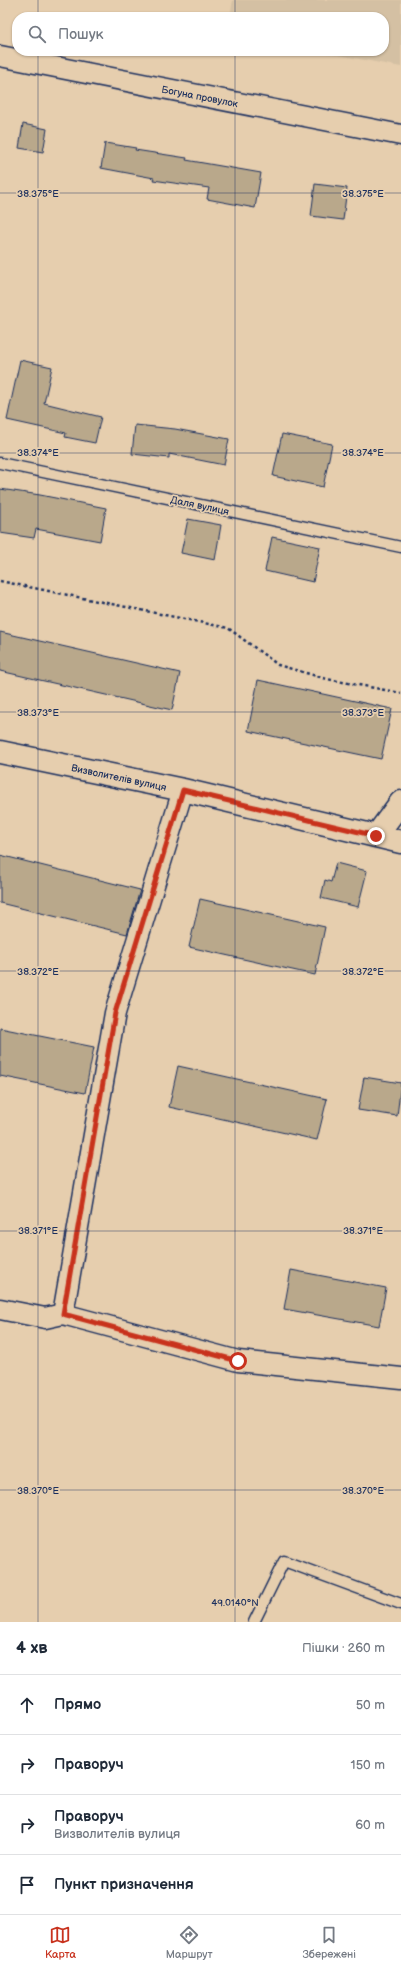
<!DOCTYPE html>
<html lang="uk">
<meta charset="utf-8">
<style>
:root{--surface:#fff;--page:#f6f6f7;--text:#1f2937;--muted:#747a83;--line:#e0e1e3;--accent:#c8321e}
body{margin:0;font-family:"Balsamiq Sans",sans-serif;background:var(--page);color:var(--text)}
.stop{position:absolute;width:12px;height:12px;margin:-9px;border:3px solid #c8321e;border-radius:50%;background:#fff}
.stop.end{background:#c8321e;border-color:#fff;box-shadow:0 1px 4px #0008}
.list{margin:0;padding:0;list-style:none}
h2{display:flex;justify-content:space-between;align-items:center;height:52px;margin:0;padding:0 16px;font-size:17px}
h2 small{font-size:13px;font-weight:400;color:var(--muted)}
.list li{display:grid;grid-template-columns:26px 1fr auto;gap:12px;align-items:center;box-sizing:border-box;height:60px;padding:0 16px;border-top:1px solid var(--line)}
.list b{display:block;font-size:15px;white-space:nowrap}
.list p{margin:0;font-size:13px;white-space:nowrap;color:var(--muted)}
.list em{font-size:13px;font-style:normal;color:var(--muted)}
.icon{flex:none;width:22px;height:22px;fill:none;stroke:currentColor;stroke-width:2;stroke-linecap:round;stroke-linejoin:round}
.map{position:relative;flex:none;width:401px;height:1622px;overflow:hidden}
.search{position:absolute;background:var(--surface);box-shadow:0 1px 3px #0004;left:12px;right:12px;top:12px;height:44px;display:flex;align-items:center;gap:10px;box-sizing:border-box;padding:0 14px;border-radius:16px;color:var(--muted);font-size:15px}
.sheet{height:292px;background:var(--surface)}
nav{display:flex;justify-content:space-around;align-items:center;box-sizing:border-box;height:56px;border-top:1px solid var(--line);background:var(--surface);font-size:11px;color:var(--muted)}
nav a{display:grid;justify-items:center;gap:2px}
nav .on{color:var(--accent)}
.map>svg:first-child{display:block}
</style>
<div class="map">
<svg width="401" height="1622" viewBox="0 0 401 1622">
<rect width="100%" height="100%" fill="#e6ceae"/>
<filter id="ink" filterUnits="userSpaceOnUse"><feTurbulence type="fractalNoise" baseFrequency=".025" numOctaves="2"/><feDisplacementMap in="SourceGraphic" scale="8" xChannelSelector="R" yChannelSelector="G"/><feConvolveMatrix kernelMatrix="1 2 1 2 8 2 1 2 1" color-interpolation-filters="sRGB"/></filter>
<g filter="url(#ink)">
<path fill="#d4c0a3" d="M233,0H401V67L317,51H384V17H230Z"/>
<path fill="#b9a88b" stroke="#1b2f5e" d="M23,124L47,129L43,152L19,148Z
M105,143L136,148L135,150L187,158L186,160L261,173L255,208L207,199L209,188L153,180L154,178L101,168Z
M315,184L347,188L343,220L311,216Z
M20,360L52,367L44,403L101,417L95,443L65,437L66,433L7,420Z
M135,425L175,429L229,439L224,465L169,454V458L132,454Z
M282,434L332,444L323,487L273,476Z
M0,489L40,495L106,508L100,541L36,529L34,538L0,533Z
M188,519L221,525L215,560L181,553Z
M272,537L320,547L313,582L265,571Z
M0,632L180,673L172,710L0,671Z
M258,680L392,709L381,759L248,731Z
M0,855L140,890L127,934L0,903Z
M336,863L367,871L358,907L321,898L325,880L331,882Z
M200,899L325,927L315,975L189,947Z
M0,1028L94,1047L85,1093L0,1076Z
M178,1066L327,1099L317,1140L169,1107Z
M364,1077L401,1083L397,1116L358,1110Z
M291,1270L386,1288L379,1326L284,1309Z"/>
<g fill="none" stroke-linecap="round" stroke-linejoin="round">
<g stroke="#1b2f5e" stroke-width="13">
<path id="lane" d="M0,463L401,547
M254,1622L284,1561L401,1604"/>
</g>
<g stroke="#1b2f5e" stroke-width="23">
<path id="street" d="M0,56L401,135
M0,1309L45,1318L63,1314L115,1013L183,790
M63,1314L238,1361L401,1378"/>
</g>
<g stroke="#1b2f5e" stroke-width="25">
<path id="secondary" d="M0,752L183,790L401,842
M376,836L401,802"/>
</g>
<path stroke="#1b2f5e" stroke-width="2.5" stroke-dasharray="3 3" stroke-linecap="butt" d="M0,581L228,628L278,665L327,679L401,693"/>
<use href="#lane" stroke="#e6ceae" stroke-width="10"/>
<use href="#street" stroke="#e6ceae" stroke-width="20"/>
<use href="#secondary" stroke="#e6ceae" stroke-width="22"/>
</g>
</g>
<g fill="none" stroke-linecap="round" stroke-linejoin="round" filter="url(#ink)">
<path stroke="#c8321e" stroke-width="5" d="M238,1361L63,1314L115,1013L183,790L376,836"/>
</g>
<path fill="none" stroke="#1b2f5e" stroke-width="1" stroke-opacity="0.45" d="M38,0V17M235,0V17M38,51V1622M235,51V1622M0,193H401M0,453H401M0,712H401M0,971H401M0,1231H401M0,1490H401"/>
<g text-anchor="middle" stroke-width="3.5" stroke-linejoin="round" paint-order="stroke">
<g font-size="10" fill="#1b2f5e" stroke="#e6ceae">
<text transform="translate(200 96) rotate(11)" y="4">Богуна провулок</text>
<text transform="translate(200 505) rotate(12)" y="4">Даля вулиця</text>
<text transform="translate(119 777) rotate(12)" y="4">Визволителів вулиця</text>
</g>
</g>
<g font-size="10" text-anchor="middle" fill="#1b2f5e" stroke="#e6ceae" stroke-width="3.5" stroke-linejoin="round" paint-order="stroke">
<text x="363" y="197">38.375°E</text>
<text x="38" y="197">38.375°E</text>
<text x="363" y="456">38.374°E</text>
<text x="38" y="456">38.374°E</text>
<text x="363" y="716">38.373°E</text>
<text x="38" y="716">38.373°E</text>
<text x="363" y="975">38.372°E</text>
<text x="38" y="975">38.372°E</text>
<text x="38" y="1234">38.371°E</text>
<text x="363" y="1234">38.371°E</text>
<text x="363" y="1494">38.370°E</text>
<text x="38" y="1494">38.370°E</text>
<text x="235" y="1606">49.0140°N</text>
</g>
</svg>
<div class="stop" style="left:238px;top:1361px"></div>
<div class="stop end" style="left:376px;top:836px"></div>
<div class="search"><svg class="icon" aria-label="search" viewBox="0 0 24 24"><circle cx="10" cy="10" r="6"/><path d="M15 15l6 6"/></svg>Пошук</div>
</div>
<section class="sheet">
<h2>4 хв<small>Пішки · 260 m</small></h2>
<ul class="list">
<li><svg class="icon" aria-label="ahead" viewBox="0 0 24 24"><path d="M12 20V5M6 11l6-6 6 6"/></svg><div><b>Прямо</b></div><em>50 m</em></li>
<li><svg class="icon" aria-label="right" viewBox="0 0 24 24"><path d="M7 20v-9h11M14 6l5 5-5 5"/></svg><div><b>Праворуч</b></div><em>150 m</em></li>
<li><svg class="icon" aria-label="right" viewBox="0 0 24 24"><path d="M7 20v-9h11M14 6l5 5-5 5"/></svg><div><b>Праворуч</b><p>Визволителів вулиця</p></div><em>60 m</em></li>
<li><svg class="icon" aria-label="arrive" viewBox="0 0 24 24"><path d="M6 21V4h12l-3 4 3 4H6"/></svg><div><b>Пункт призначення</b></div></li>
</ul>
</section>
<nav>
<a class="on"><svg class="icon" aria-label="map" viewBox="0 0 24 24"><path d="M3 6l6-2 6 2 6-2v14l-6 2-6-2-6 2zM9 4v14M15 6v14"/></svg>Карта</a>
<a><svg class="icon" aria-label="directions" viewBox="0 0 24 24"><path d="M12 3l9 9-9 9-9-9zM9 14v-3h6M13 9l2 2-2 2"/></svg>Маршрут</a>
<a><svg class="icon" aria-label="saved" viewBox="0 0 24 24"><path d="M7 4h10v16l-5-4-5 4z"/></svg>Збережені</a>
</nav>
